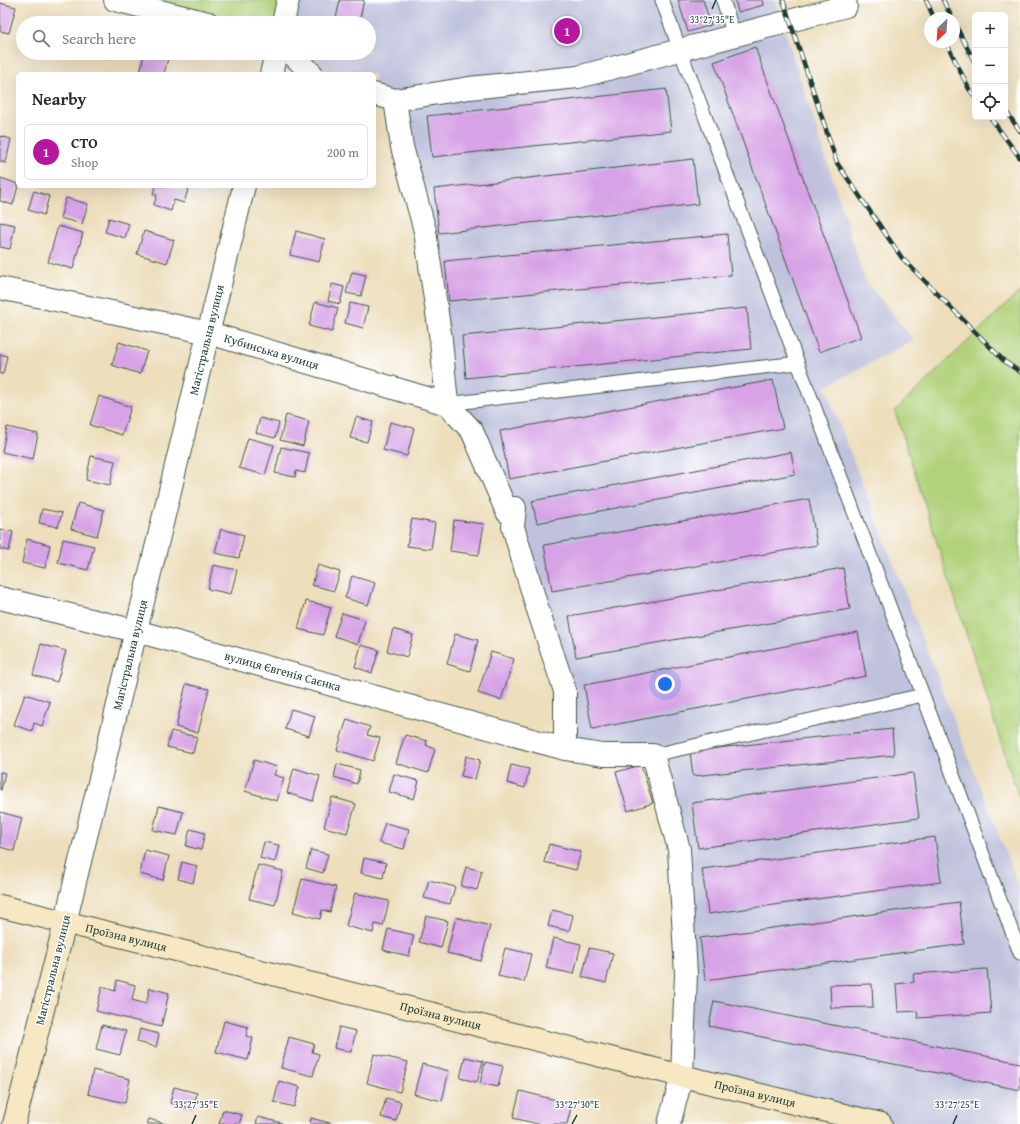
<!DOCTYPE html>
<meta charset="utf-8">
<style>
:root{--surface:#fff;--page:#f2f2f3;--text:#2b2b33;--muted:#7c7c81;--line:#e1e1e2;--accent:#b5179e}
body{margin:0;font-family:"Gentium Book Plus",serif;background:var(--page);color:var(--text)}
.controls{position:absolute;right:12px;top:12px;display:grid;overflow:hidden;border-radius:6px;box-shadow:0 4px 16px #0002}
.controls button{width:36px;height:36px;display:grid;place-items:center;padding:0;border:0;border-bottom:1px solid var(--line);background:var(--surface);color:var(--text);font:20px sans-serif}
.compass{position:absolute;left:924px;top:12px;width:36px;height:36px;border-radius:50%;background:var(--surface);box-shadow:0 4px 16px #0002;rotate:205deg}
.you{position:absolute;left:665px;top:684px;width:14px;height:14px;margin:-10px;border:3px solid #fff;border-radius:50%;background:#1a73e8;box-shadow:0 0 0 6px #1a73e833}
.badge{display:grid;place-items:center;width:26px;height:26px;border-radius:50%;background:var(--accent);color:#fff;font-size:13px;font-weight:700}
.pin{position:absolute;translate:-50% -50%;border:2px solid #fff;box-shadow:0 1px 4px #0006}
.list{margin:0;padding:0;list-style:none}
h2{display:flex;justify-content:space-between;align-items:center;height:52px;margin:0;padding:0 16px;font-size:17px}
h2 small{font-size:13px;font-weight:400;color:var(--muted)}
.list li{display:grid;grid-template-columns:26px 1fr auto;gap:12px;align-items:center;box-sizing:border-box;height:56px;margin:0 8px 8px;padding:0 8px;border:1px solid var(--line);border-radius:6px}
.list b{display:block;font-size:15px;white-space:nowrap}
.list p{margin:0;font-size:13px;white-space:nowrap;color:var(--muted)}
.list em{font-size:13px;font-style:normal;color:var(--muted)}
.icon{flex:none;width:22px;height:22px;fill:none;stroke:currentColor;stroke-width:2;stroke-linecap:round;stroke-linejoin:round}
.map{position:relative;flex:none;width:1020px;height:1124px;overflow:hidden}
.search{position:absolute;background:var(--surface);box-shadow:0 4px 16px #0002;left:16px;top:16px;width:360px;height:44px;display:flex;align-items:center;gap:10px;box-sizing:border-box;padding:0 14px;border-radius:22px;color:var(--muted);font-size:15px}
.panel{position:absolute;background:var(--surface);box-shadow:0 4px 16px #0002;left:16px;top:72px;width:360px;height:116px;border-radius:6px}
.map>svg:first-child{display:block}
</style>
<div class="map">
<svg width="1020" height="1124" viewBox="0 0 1020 1124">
<rect width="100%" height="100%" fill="#fff"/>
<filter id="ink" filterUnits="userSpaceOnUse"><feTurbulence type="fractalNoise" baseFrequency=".025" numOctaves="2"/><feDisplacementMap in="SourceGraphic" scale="8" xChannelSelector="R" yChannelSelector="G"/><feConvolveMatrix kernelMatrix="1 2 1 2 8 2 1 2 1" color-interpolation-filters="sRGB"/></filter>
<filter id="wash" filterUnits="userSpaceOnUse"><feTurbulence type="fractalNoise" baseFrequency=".012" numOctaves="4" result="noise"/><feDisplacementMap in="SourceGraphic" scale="16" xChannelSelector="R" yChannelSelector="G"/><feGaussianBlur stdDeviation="0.9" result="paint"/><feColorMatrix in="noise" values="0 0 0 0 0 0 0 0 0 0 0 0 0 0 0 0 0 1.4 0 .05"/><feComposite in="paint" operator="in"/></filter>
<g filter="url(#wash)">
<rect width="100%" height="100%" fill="#eddebc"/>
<path fill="#c0c2dd" d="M288,0H775L865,280L914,340L825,387L1020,890V1124H881L682,1076L679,849L653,755L565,749V691L513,527L447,404L395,100L374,94V74H312L291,53H369V23H283Z"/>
<path fill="#b1d27a" stroke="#688857" d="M115,0H288L283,23H208Z
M1020,291V802L895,411Z"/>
<g id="blocks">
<path fill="#d7a3e6" d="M340,0H364L359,23H335Z
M678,0H703L711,25L688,32Z
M735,0H763L764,5L738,12Z
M0,3L16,7L9,33L0,31Z
M755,47L861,337L819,352L714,62Z
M91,53H111L109,58Z
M144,53L168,58L164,74H140Z
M666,89L671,131L432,157L427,116Z
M0,136L11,139L6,163L0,161Z
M693,159L698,204L439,233L434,189Z
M1,178L18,184V186L13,205L0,201Z
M156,186H189L184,203L174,200L171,211L154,205L157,195L153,194Z
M34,191L49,196L44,215L28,210Z
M66,198L88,204L82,224L60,218Z
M109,218L129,224L125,238L105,232Z
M0,222L15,225L10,249L0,247Z
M58,226L83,233L73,269L48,262Z
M144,231L174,240L167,263L137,254Z
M296,231L325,239L319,262L290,255Z
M727,234L731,275L449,301L445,261Z
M352,272L366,275L361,296L346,293Z
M332,284L344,287L340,304L328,301Z
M315,302L338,308L332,332L309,326Z
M350,303L368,307L363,328L345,323Z
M747,308L751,349L466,378L462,336Z
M119,342L147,351L140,374L112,365Z
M0,354L7,356L3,374H0Z
M773,380L783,428L509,479L500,431Z
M99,396L131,407L122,435L90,425Z
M286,415L309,421L303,446L280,440Z
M356,417L373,422L367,442L350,438Z
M260,418L279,423L275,438L256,433Z
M390,422L414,428L407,456L383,450Z
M7,427L38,434L33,459L2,452Z
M248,438L274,445L265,475L239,468Z
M281,447L309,453L305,473L296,471L295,477L275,473Z
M791,452L795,474L537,523L532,501Z
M91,456L115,461L110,485L86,480Z
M809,499L817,545L552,591L544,545Z
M78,503L104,510L97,536L71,529Z
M42,509L62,513L58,527L39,523Z
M412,519L435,523L431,549L407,546Z
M454,520L484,524L479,555L450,551Z
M0,529L13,532L9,551L0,549Z
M221,529L244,535L239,558L215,553Z
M27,539L50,545L45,568L22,563Z
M63,539L94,546L88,570L58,563Z
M213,565L237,570L231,594L208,589Z
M318,565L340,572L334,591L312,585Z
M843,568L850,609L576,657L569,616Z
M352,576L375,583L368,605L345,598Z
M306,601L331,607L323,635L298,629Z
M342,613L365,620L358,644L334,636Z
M393,629L413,635L407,657L387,651Z
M858,632L866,676L592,729L584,685Z
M455,634L478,640L470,671L447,664Z
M41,644L66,651L57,682L33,675Z
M361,645L379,650L372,673L355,667Z
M491,652L514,659L501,700L478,693Z
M186,684L209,689L198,733L176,727Z
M25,694L50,702L42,726L34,723L32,731L14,725Z
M291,709L315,716L309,736L285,729Z
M347,719L370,727L367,735L380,738L373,761L337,750Z
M892,729L894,755L693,776L690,751Z
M171,731L197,737L193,753L167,747Z
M405,735L427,741L426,745L435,749L428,773L396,763Z
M466,756L480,760L475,779L461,776Z
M254,760L277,767L274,775L284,778L277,801L245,791Z
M337,764L360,770L357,784L334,777Z
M511,765L529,769L525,788L507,783Z
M641,765L653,803L628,811L616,772Z
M294,768L320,776L313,801L287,793Z
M0,772L5,773L1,790H0Z
M913,773L919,818L698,848L692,803Z
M394,774L419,781L414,799L389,792Z
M332,797L356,804L347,833L324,827Z
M159,806L183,812L177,835L153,830Z
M0,812L22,818L14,851L0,847Z
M385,823L409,829L404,849L379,843Z
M190,829L205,833L201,850L186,846Z
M935,837L941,882L708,914L702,869Z
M264,842L279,845L275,862L260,858Z
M549,844L581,852L576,870L544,862Z
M145,850L169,856L163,880L140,874Z
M311,850L328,854L323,873L306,868Z
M364,858L386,863L383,878L361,873Z
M182,862L197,866L193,883L178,879Z
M258,865L283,871L275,905L249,899Z
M466,867L482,871L477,890L461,886Z
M302,879L336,887L330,912L322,910L320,919L293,912Z
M429,880L455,887L450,904L424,898Z
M355,893L389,901L383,926L375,924L373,933L346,926Z
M959,902L964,944L705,980L700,938Z
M552,910L573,915L569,931L548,926Z
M426,916L448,921L441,948L419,942Z
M456,917L490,926L481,961L447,953Z
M388,929L414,935L409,956L383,950Z
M553,938L581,944L574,974L546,968Z
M505,948L531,954L524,982L498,976Z
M589,948L613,953L606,983L582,977Z
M987,969L991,1013L918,1018L917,1011L898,1012L896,984L914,982L913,974Z
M117,980L135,985L132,1000L146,1004L150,988L169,993L161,1027L96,1011L102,987L115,991Z
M872,984L873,1007L831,1008L830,985Z
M714,1001L1020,1063V1090L709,1026Z
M224,1021L248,1027L246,1036L253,1038L248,1060L216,1052Z
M102,1025L126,1031L120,1055L96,1049Z
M339,1027L356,1031L351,1052L334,1048Z
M140,1029L159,1034L156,1047L137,1042Z
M289,1037L314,1044L312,1052L319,1054L313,1076L281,1068Z
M374,1054L408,1062L400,1092L367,1083Z
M465,1057L483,1061L477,1082L460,1078Z
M485,1062L503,1066L498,1087L480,1083Z
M422,1064L449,1071L442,1101L414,1094Z
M93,1070L130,1079L125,1103L88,1094Z
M279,1081L300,1087L294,1107L274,1102Z
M174,1087L197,1093L193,1109L170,1103Z
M520,1091L572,1104L567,1124H538L513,1118Z
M386,1098L401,1102L396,1121L381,1117Z
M223,1110L242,1115L239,1124H219Z
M258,1117L282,1123V1124H256Z
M311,1118L333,1124H310Z
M149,1119L166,1124H147Z"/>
</g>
</g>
<g filter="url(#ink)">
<use href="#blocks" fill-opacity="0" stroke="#3e5548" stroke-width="1"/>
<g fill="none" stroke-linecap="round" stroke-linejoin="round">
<g stroke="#3e5548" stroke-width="15">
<path id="lane" d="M662,0L680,50L1020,953
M723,0L734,36
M447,404L798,363
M653,755L923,695"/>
</g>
<g stroke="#3e5548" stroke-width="24">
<g id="street">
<path d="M115,0L208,23"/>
<path d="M283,23L288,0"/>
<path d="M291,53L312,74"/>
<path d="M271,74L276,53"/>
<path d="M374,94L395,100L469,88L578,77L846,6L845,0"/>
<path d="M395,100L402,147L425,231L441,340L447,404L472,431L507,512L515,508L513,527L537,607L565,691V749L603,755H653L679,849L686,974L682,1076L669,1124"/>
<path id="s1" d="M0,288L209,333L447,404"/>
<path id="s2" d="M0,598L136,631L565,749"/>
<path id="s3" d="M65,923L244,186"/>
</g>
</g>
<g stroke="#3e5548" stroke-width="24">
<g id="secondary">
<path id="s4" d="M0,906L682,1076L881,1124"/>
<path d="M14,1124L65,923"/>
</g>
</g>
<use href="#lane" stroke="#fff" stroke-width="13"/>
<use href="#street" stroke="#fff" stroke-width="22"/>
<use href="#secondary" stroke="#f7e8c3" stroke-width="22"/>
<g stroke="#1f3d34" stroke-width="4.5">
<path id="rail" d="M783,0L837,163L902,258L1004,361L1020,372
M926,0L934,18
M943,0L952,18
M954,22L975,63
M946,42L969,89L975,97
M1005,110L1020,131
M990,117L1020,158"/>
</g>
<use href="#rail" stroke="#fff" stroke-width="3" stroke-dasharray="9" stroke-linecap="butt"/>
</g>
</g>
<path fill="none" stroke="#1f3d34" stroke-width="1.5" d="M712,9L716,0M192,1124L196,1115M572,1124L577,1115M953,1124L957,1115"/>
<g text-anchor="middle" stroke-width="3" stroke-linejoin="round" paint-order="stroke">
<g font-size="12" fill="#1f3d34" stroke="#fff">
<text dy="4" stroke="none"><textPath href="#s3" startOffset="600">Магістральна вулиця</textPath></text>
<text dy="4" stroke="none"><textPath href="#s1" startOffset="279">Кубинська вулиця</textPath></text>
<text dy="4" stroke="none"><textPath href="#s3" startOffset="276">Магістральна вулиця</textPath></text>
<text dy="4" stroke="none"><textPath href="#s2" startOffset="292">вулиця Євгенія Саєнка</textPath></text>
<text dy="4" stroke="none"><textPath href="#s4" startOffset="130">Проїзна вулиця</textPath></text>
<text transform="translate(53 970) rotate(-76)" y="4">Магістральна вулиця</text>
<text dy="4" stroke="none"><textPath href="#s4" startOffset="454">Проїзна вулиця</textPath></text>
<text dy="4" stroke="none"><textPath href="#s4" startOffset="778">Проїзна вулиця</textPath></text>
</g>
</g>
<g font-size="10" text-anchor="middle" fill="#1f3d34" stroke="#fff" stroke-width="3" stroke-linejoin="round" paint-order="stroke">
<text x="712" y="23">33°27'35"E</text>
<text x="196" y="1108">33°27'35"E</text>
<text x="577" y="1108">33°27'30"E</text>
<text x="957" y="1108">33°27'25"E</text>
</g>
</svg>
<div class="controls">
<button>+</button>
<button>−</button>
<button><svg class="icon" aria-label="locate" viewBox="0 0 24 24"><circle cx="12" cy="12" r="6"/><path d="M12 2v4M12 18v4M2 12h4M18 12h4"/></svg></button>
</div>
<svg class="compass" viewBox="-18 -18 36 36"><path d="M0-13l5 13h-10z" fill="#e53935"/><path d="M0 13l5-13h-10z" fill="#7c7c81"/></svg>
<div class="you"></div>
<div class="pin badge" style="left:567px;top:31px">1</div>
<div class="search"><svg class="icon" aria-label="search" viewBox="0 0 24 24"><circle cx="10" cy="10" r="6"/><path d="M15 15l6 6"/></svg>Search here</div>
<section class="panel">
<h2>Nearby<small></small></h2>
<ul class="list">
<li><span class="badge">1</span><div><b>СТО</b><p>Shop</p></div><em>200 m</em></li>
</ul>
</section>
</div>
